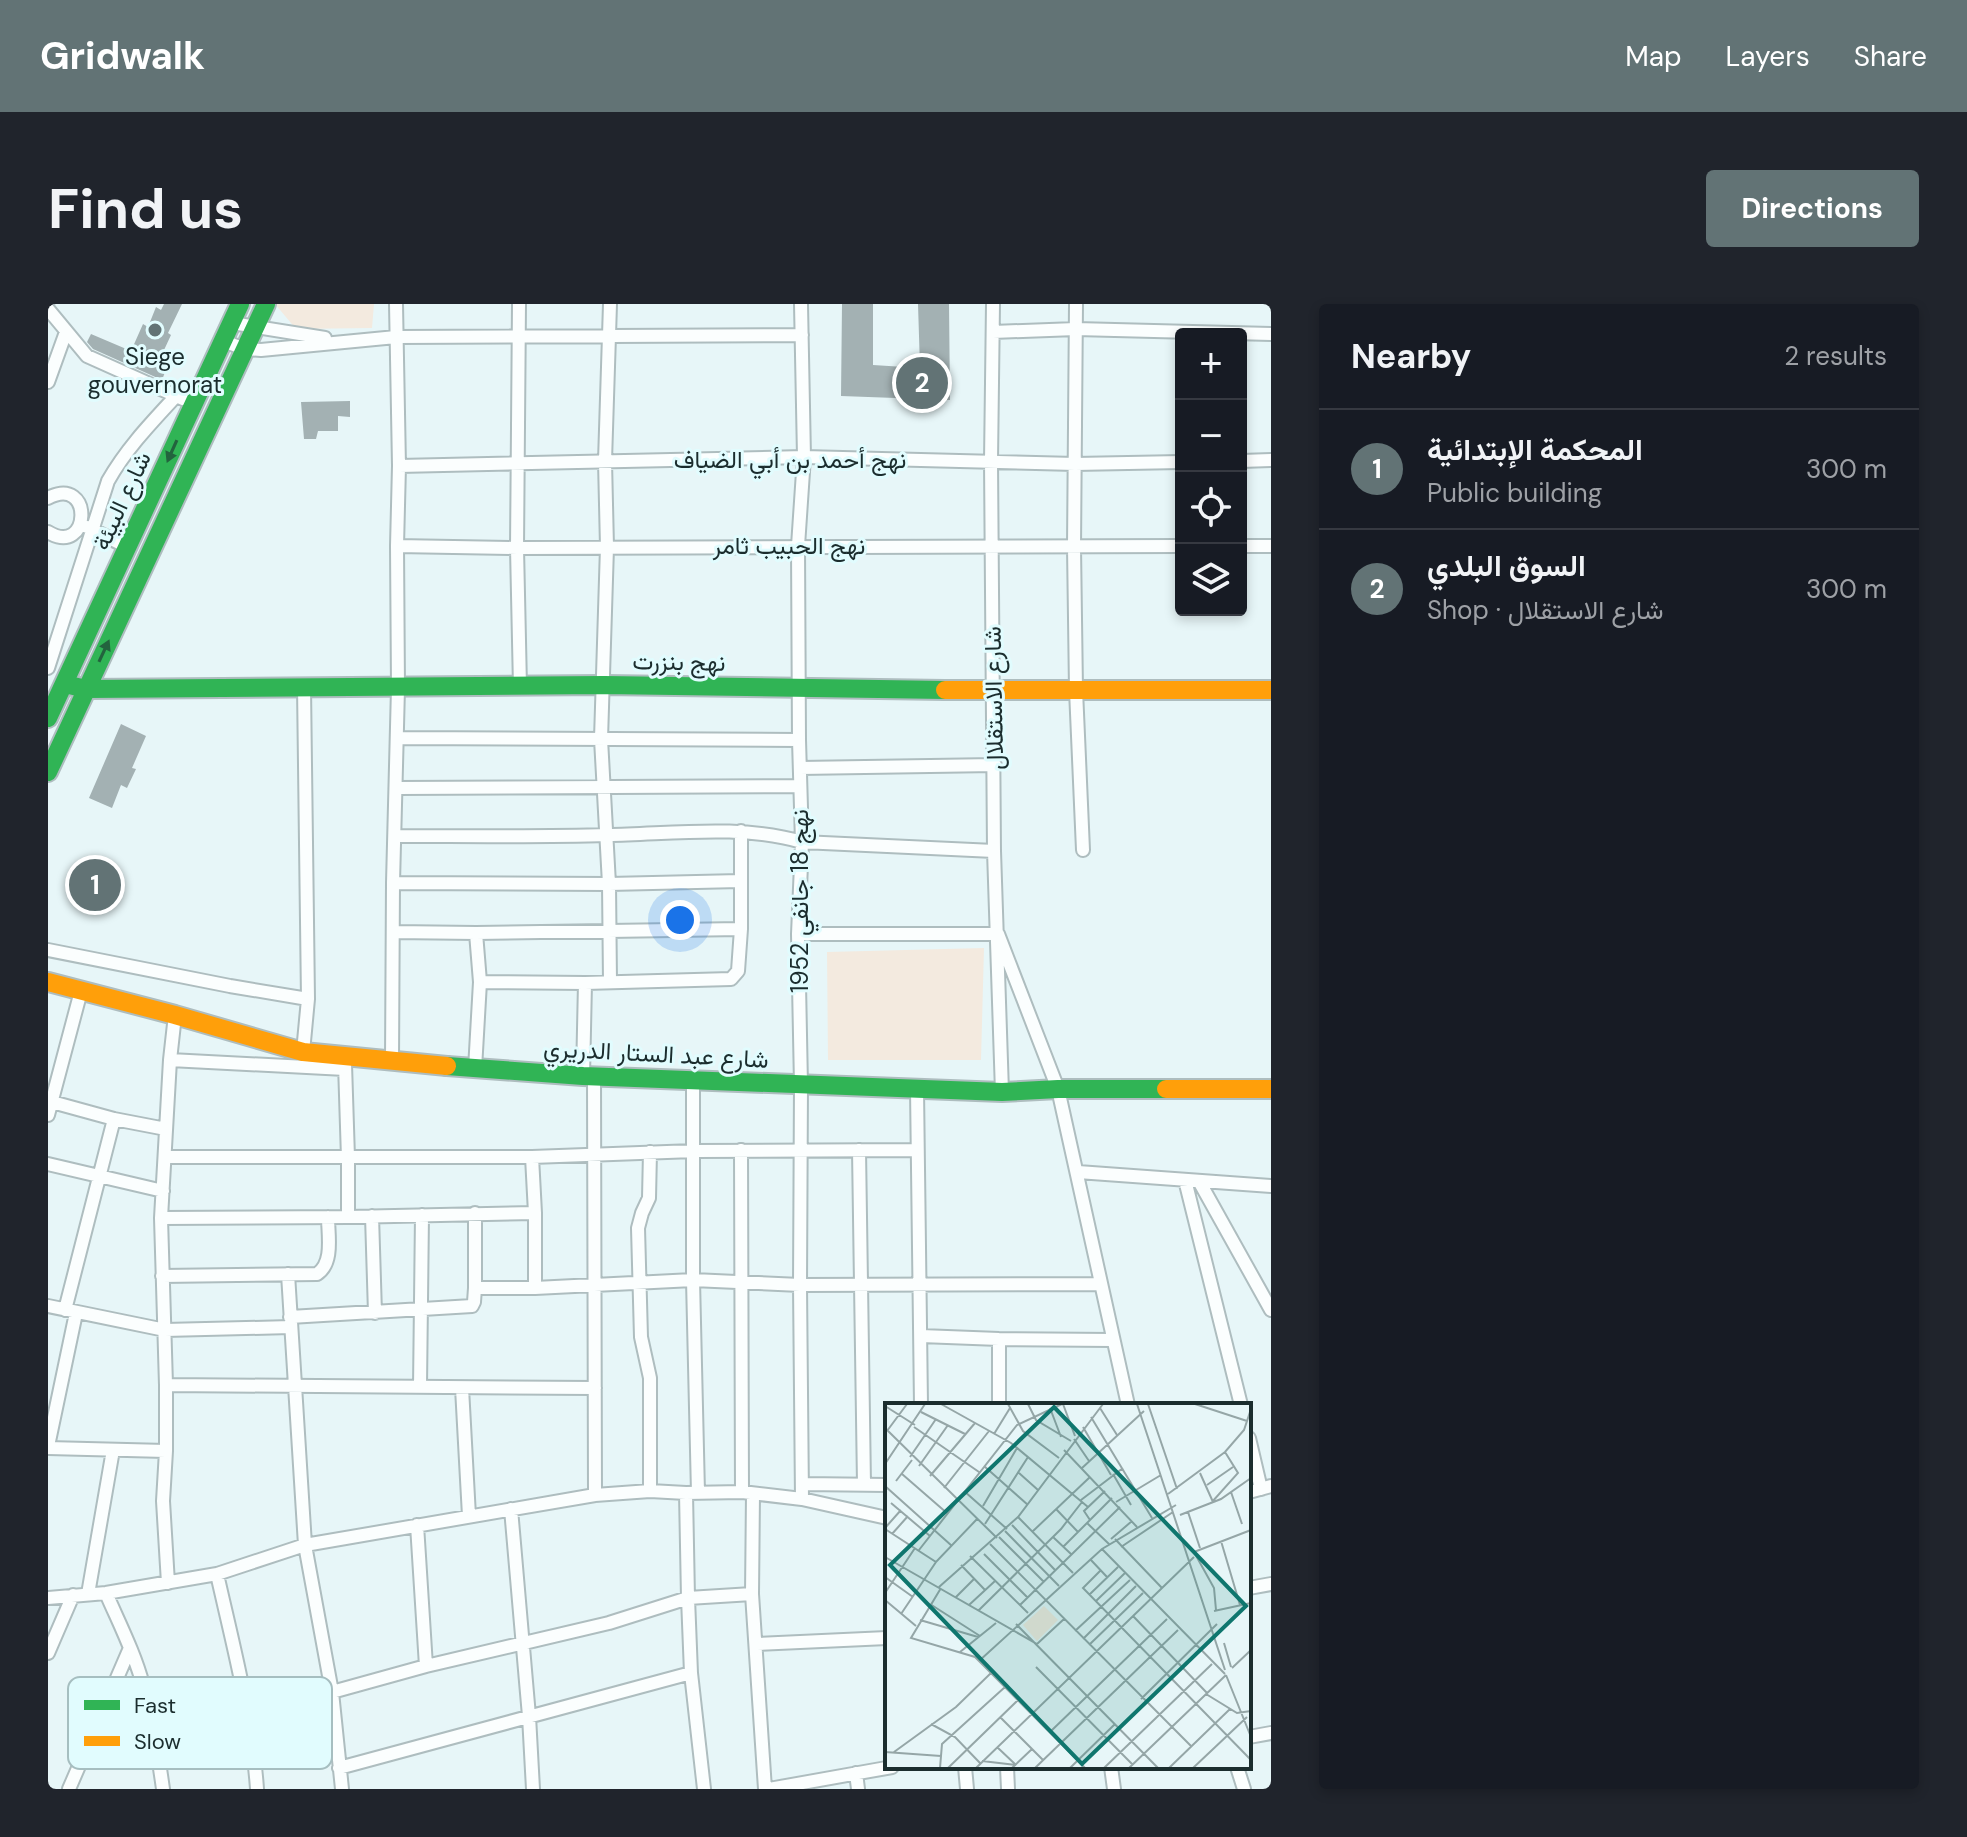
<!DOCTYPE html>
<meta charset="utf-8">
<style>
:root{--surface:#171b24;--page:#20242c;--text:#f1f3f6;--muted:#9ea1a6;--line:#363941;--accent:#627375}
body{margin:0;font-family:"DM Sans",Vazirmatn,sans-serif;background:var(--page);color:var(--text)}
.controls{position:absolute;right:24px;top:24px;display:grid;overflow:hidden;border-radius:8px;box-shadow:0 4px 12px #0003}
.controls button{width:72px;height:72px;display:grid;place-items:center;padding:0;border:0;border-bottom:2px solid var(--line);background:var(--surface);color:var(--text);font:40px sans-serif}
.you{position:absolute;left:632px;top:616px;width:28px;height:28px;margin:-20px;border:6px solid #fff;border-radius:50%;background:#1a73e8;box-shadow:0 0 0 12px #1a73e833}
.badge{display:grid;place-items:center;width:52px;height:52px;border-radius:50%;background:var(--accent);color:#fff;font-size:26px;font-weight:700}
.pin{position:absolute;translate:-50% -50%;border:4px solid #fff;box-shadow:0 2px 8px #0006}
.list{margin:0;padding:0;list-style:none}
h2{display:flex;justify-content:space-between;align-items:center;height:104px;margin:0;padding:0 32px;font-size:34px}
h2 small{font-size:26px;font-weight:400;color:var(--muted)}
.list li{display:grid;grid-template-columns:52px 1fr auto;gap:24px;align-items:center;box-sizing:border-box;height:120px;padding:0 32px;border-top:2px solid var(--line)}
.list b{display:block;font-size:30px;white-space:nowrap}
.list p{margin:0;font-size:26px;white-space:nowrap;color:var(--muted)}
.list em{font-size:26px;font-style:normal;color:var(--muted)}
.icon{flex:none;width:44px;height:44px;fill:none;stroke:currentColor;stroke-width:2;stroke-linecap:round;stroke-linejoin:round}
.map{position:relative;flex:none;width:1223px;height:1485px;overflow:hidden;border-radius:8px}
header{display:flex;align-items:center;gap:48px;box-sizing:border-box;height:112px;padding:0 40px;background:var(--accent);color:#fff}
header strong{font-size:38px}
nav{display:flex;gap:44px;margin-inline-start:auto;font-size:28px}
.intro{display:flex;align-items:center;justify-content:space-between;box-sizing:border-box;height:192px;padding:0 48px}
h1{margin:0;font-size:56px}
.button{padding:20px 36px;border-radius:8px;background:var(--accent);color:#fff;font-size:28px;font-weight:700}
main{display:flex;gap:48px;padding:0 48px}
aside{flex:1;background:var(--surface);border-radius:8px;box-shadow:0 4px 12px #0003}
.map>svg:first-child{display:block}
</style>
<header>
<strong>Gridwalk</strong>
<nav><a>Map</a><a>Layers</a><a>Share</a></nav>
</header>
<div class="intro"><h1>Find us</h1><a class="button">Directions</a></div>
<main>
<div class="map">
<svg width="1223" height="1485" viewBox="0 0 1223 1485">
<rect width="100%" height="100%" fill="#e7f6f8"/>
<path fill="#f3eadf" d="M227,0H326L324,24L248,25Z
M936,644L933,756H780L779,648Z"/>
<path fill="#a3b1b3" d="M116,0H134L120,29L123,31L110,59L119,63L114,76L45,45L39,38L43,30L83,47L95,20L100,23L108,3L113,6Z
M794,0H825V61L872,64L870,0H901L902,96L793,92Z
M302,97V113L290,112V127H270L268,135H256L253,98Z
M73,420L98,432L84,464L88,465L79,484L73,481L64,504L41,494Z"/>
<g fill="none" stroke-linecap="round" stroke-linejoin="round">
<g stroke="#aebdbf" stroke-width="16">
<path id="street" d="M471,0L469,244L472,383
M562,0L557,157L559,243L553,435L561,580L562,678
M753,0L756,153L750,242L751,436L754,538L750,630L753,781L752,981L754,1195
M945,0L943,157L946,547L954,788
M1028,0L1026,243L1028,386L1035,546
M0,5L39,52L135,95
M184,19L277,34
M945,28L1028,25L1223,30
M175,37L197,45L213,46L348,33L754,31
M0,78L18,28
M1193,157L1223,156
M351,162L756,153L1027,160L1133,158
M0,194C46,170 43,254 0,228
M39,223L79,243
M349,242L469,244L1133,242
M1193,242H1223
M0,364L60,177C78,145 103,119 128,92
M350,434L751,436
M752,464L947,461
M349,484L752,482
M347,532C418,532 489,533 560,531C624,530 692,520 754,538L946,547
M345,579L561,580L692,577
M346,628L428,629L693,625
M750,630H950L1010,785L1080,1101
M0,646L182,682L260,695
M432,678L537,679L683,675L690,667L693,625V527
M255,748L260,695L256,383
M122,756L297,765
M344,758L345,579L350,384L349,242L351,162L348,0
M297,760L300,854V913
M427,765L432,678L428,629
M535,772L537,679
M546,772L547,1191
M645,775V976L650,1189
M869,785L873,1101
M4,798L66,815L118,825
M0,811L33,687
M693,846L694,1188
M811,846L816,1180
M117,853H484L646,847L869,846
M484,853L487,909V984
M0,860L115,887
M1030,868L1223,882
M1137,876L1193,1101
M1151,877L1223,1006
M324,912L327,1009
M113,914L300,913L487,909
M240,970L257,1241L284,1388L294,1485
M114,972L269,970C286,959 280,931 280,913
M427,984H487L645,976L752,981L1052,980
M0,1002L117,1026L243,1023
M17,1006L66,815
M242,1013L424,1002L426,998L427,984V909
M873,1032L951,1035L1065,1036
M951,1035V1101
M118,1081L547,1084
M372,1083L374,911
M414,1084L421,1212
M1201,1134L1213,1185
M0,1142L28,1009
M0,1144L118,1147
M755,1180L839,1181
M602,1187V1074L593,1033L590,924L594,909L601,894L602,848
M1201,1188L1223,1182
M638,1189L640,1294L643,1369L656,1485
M705,1190L704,1290L717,1485
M463,1205L481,1412L485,1485
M369,1221L378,1362
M169,1270C185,1341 204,1412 209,1485
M120,1279L115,1197L118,1147V1081L113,914L122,756L127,711
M1201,1284L1223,1280
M58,1289C71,1319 87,1350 95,1381C105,1415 110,1450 115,1485
M40,1290L65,1146
M0,1294L58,1289L169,1270L257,1241L547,1191L602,1187L638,1189L694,1188L754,1195L839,1214
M709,1340L839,1334
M0,1349L25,1291
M284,1388L378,1362L561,1319L640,1294L704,1290
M46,1428L110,1454
M1201,1433L1223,1429
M917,1463L919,1485
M959,1463L960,1485
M1063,1463L1066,1485
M1189,1463L1196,1485
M291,1464L643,1369
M808,1469L810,1485
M21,1485L82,1344
M721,1485L844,1463"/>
</g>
<g stroke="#aebdbf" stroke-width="22">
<path id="fast" d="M17,380L38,385L556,381L897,386
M0,414L192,0
M0,468L218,0
M399,762L535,772L954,788L1010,785H1118"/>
</g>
<g stroke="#aebdbf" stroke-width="22">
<path id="slow" d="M897,386H1223
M0,678L127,711L255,748L399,762
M1118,785H1223"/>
</g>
<use href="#street" stroke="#fbfefe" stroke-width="12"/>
<use href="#fast" stroke="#30b455" stroke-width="18"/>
<use href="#slow" stroke="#ff9f0a" stroke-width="18"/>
</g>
<defs><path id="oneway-solid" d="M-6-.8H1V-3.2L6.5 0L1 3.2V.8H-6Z" transform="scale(2)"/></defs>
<g fill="#23633e">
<use href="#oneway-solid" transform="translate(124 147) rotate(114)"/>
<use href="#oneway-solid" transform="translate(56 347) rotate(-65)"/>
</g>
<circle fill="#627375" stroke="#e1fcfe" stroke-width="3" cx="107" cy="26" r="8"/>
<g text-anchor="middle" stroke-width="6" stroke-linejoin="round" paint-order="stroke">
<g font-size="24" fill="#1b2d2e" stroke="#e1fcfe">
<text x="107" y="61">Siege<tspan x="107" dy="28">gouvernorat</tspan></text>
</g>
<g font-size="24" fill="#1b2d2e" stroke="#e1fcfe">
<text x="742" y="164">نهج أحمد بن أبي الضياف</text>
<text transform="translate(74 197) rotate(-65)" y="8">شارع البيئة</text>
<text x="741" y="250">نهج الحبيب ثامر</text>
<text transform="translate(631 358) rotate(1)" y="8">نهج بنزرت</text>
<text transform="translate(946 394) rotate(-91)" y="8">شارع الاستقلال</text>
<text transform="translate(752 597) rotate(-90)" y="8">نهج 18 جانفي 1952</text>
<text transform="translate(608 750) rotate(3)" y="8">شارع عبد الستار الدريري</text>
</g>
</g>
<g transform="translate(837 1099)">
<rect width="366" height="366" fill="#e7f6f8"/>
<path d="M159,203L173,217L152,238L138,222Z" fill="#f3eadf"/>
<path fill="none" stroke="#95a6a7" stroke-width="2" d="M56,1L126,40L203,104M123,1L138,28L174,55M143,1L151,17L186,38M178,1L190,33M252,1L340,267M263,1L292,86M310,1L362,18M0,3L30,22M165,5L176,34M215,5L232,32M36,9L80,31M206,14L267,115M29,24L94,69M198,24L226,72M0,25L112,135M2,28L22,1M109,31L125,5M189,36L204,58M179,47L252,124M25,54L51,16M0,61L40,1M34,63L63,22M99,63L143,102M197,65L259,8M134,70L153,87M315,70L328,99M17,71L63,111M228,71L246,102M45,73L90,20M11,78L27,57M322,82L348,64M0,83L67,143M59,85L104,28M79,88L122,126M346,89L357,121M283,91L340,49L359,27L366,6M196,97L238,65M231,99L276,72M327,99L353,70L340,49M6,100L45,133M98,103L132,45M171,106L193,129M303,109L315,145M295,112L336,96L366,75M133,114L188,170M205,117L199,108L220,88M202,120L224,141M100,121L143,54M127,122L170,167M0,125L16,107M0,126L51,159L93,115M120,128L174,183M147,129L205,74M7,131L23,113M114,134L159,179M168,134L186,151M226,136L247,118M230,136L277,185M336,138L355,202M105,141L306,343M178,144L227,95M236,144L288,109M217,146L340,271M34,147L132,22L177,1M309,149L329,185L331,207M309,149L366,127M99,151L143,195M85,153L143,210M0,154L152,241L179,216M205,156L222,174M76,162L100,187M215,168L198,185L366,357M0,174L28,194M54,184L133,114L218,1M0,190L30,145M204,192L233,164M71,194L89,176M0,197L31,223M211,198L240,170M45,201L95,233M84,202L110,178M135,202L235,104M93,208L176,126L197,99M329,208L366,200M16,211L51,159M248,213L322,290M35,217L93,234M131,221L273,365M190,228L245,177M198,236L251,183M339,240L346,264M204,242L258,190M75,249L111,220M94,258L217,146L291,102M151,264L248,362M347,265L366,247M106,270L200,365M341,272L366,334M321,291L352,310L366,308M256,296L332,221M115,314L158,357M46,321L70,334L95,360M165,329L282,216M112,344L131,362M0,349L56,353M9,349L71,304L106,270L90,254L26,235L56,185M97,358L131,362M55,365L57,341L120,284M63,365L133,297M91,365L309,154M127,365L147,346M150,365L293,227M185,365L230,321M219,365L327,261M244,365L341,272M284,365L345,306M308,365L362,314"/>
<path fill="#0f766e" fill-opacity="0.15" stroke="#0f766e" stroke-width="4" d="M169,4L361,203L197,361L5,162Z"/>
<rect width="366" height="366" fill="none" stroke="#1b2d2e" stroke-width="4"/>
</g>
<rect x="20" y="1373" width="264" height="92" rx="12" fill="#e1fcfe" stroke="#a6bec0" stroke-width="2"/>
<rect x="36" y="1396" width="36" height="10" fill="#30b455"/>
<rect x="36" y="1432" width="36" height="10" fill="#ff9f0a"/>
<g font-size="22" fill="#1b2d2e">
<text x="86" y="1409">Fast</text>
<text x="86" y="1445">Slow</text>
</g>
</svg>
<div class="controls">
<button>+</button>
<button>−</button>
<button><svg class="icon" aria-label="locate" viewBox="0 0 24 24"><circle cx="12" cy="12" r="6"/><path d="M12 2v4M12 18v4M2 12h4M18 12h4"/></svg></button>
<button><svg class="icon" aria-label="layers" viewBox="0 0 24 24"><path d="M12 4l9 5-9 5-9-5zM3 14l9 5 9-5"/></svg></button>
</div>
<div class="you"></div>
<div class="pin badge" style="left:47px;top:581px">1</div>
<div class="pin badge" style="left:874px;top:79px">2</div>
</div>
<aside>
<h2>Nearby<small>2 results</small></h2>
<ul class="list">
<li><span class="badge">1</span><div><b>المحكمة الإبتدائية</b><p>Public building</p></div><em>300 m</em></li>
<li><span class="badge">2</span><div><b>السوق البلدي</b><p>Shop · شارع الاستقلال</p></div><em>300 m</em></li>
</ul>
</aside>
</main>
